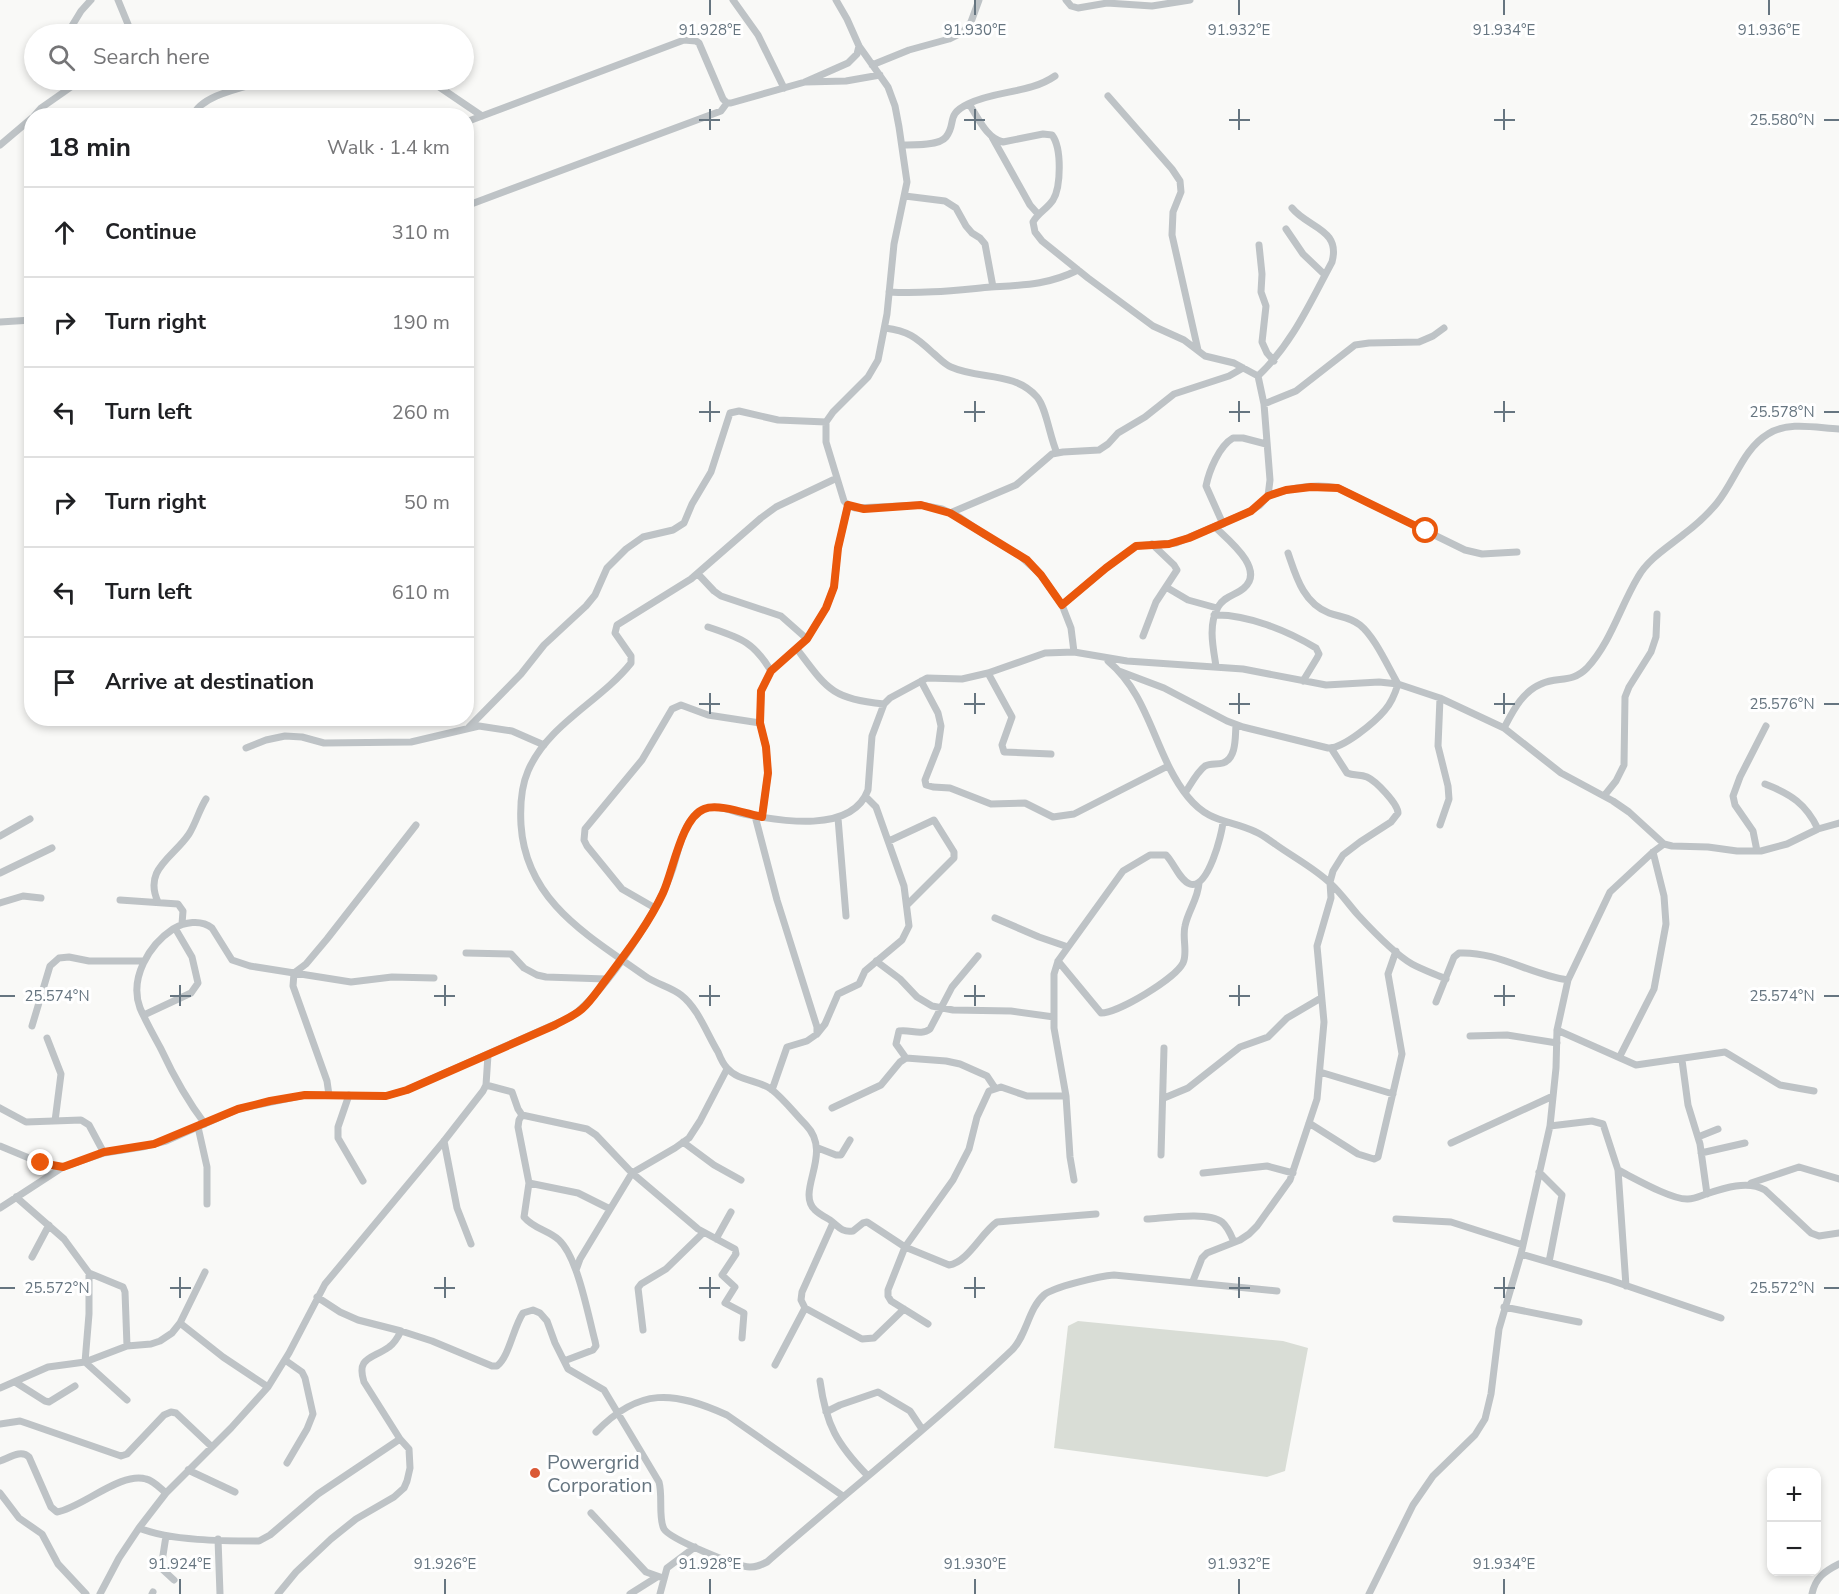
<!DOCTYPE html>
<meta charset="utf-8">
<style>
:root{--surface:#fff;--page:#f6f6f6;--text:#202124;--muted:#757577;--line:#e0e0e0}
body{margin:0;font-family:"Nunito Sans",sans-serif;background:var(--page);color:var(--text)}
.controls{position:absolute;right:18px;bottom:18px;display:grid;overflow:hidden;border-radius:12px;box-shadow:0 3px 9px #0003}
.controls button{width:54px;height:54px;display:grid;place-items:center;padding:0;border:0;border-bottom:2px solid var(--line);background:var(--surface);color:var(--text);font:30px sans-serif}
.stop{position:absolute;width:18px;height:18px;margin:-14px;border:4px solid #ea580c;border-radius:50%;background:#fff}
.stop.end{background:#ea580c;border-color:#fff;box-shadow:0 2px 6px #0008}
.list{margin:0;padding:0;list-style:none}
h2{display:flex;justify-content:space-between;align-items:center;height:78px;margin:0;padding:0 24px;font-size:26px}
h2 small{font-size:20px;font-weight:400;color:var(--muted)}
.list li{display:grid;grid-template-columns:39px 1fr auto;gap:18px;align-items:center;box-sizing:border-box;height:90px;padding:0 24px;border-top:2px solid var(--line)}
.list b{display:block;font-size:22px;white-space:nowrap}
.list em{font-size:20px;font-style:normal;color:var(--muted)}
.icon{flex:none;width:33px;height:33px;fill:none;stroke:currentColor;stroke-width:2;stroke-linecap:round;stroke-linejoin:round}
.map{position:relative;flex:none;width:1839px;height:1594px;overflow:hidden}
.search{position:absolute;background:var(--surface);box-shadow:0 3px 9px #0003;left:24px;top:24px;width:450px;height:66px;display:flex;align-items:center;gap:15px;box-sizing:border-box;padding:0 21px;border-radius:33px;color:var(--muted);font-size:22px}
.panel{position:absolute;background:var(--surface);box-shadow:0 3px 9px #0003;left:24px;top:108px;width:450px;height:618px;border-radius:24px}
.map>svg:first-child{display:block}
</style>
<div class="map">
<svg width="1839" height="1594" viewBox="0 0 1839 1594">
<rect width="100%" height="100%" fill="#f9f9f7"/>
<path fill="#d9ddd6" d="M1078,1321L1283,1341L1308,1348L1285,1471L1267,1477L1054,1448L1068,1326Z"/>
<g fill="none" stroke-linecap="round" stroke-linejoin="round">
<path stroke="#bec3c6" stroke-width="7" d="M118,0L132,34
M733,0L758,35L784,88
M836,0L847,19L859,46L888,87L895,106L899,127L907,182L894,244L887,314L878,360L868,377L833,412L826,422V442L844,501L848,505L855,508L921,505L942,509L959,517L985,535L1019,555L1041,575L1062,605L1071,628L1074,652
M1066,0L1071,6L1078,8L1107,3L1152,6L1190,0
M67,34L81,11L91,0
M153,34L167,28
M872,65L909,50L949,39L963,32L971,22L979,0
M429,80L482,116
M805,82L846,81L880,75
M1108,96L1172,169L1180,181L1181,192L1173,212L1172,235L1198,350
M969,104C978,117 986,138 1003,142L1043,134L1052,135C1062,148 1061,187 1053,200C1047,209 1038,213 1033,222L1035,232L1042,241L1088,278L1153,326L1184,340L1205,356L1234,363L1258,376L1264,404L1270,480L1268,496L1260,505L1251,511L1176,543L1136,546L1106,568L1062,605
M34,116L41,108L81,80
M193,116C201,94 247,87 268,80
M466,122L684,40L696,41L699,43L723,99L727,103H731L805,82L848,63L857,54L859,46
M992,137L1030,205L1038,214
M0,145L32,118
M902,145C912,145 939,146 946,137C957,123 945,115 968,104C996,90 1029,94 1055,76
M905,196L945,201L956,208L966,226L972,233L980,238L985,244L993,287
M466,206L721,111L727,103
M1286,229L1303,254L1325,275
M1259,245L1262,274L1261,292L1266,306L1262,342L1267,353L1274,361
M889,292C924,294 957,290 991,287C1024,285 1048,285 1078,270
M0,322L32,320
M885,328C908,331 916,337 933,353C939,358 944,364 951,367C980,380 1014,371 1037,397C1046,407 1050,438 1057,453
M1258,376C1292,344 1310,303 1332,262C1341,229 1308,228 1292,208
M1264,404L1296,391L1355,345L1369,343L1419,342L1433,336L1444,328
M837,478L776,507L761,518L691,579L617,625L615,633L631,656V663C600,702 548,724 528,771C521,787 520,807 521,825C526,902 589,936 645,976C656,984 671,987 681,995C698,1008 707,1034 718,1052C720,1057 723,1064 727,1068C738,1081 758,1080 771,1089C784,1099 795,1114 806,1125C834,1154 795,1191 815,1210C819,1214 825,1217 830,1220C838,1226 842,1233 853,1231L863,1223L867,1222L905,1247L949,1265C968,1262 981,1233 997,1222L1096,1214
M1268,496C1290,488 1314,483 1338,488L1465,550L1482,554L1517,552
M950,513L1016,485L1052,454L1063,452L1099,450L1108,444L1118,433L1145,417L1174,394L1229,376L1243,368
M1223,524L1206,486C1209,471 1219,446 1233,438H1243L1266,444
M1215,527C1227,539 1266,569 1244,588C1236,595 1224,596 1218,607C1208,625 1213,647 1216,666
M698,574L714,591L721,596L781,616L807,639
M1166,587L1188,600L1217,608
M1214,615C1247,614 1288,631 1316,648L1319,654L1317,658L1303,681
M708,627C740,638 753,641 771,671
M1143,636L1156,602L1177,570L1174,565L1152,544
M797,649C828,690 831,698 884,704
M1108,661C1151,697 1154,755 1188,797C1210,824 1229,819 1256,832C1263,835 1269,840 1275,844C1293,857 1316,869 1331,884C1341,893 1349,905 1358,915C1371,929 1396,955 1412,964C1423,970 1435,974 1446,979
M1119,671L1164,688L1227,721L1243,727L1328,748C1343,749 1375,722 1385,710C1392,702 1395,694 1398,684C1388,667 1375,637 1360,625C1350,617 1340,617 1329,613C1303,603 1296,576 1288,553
M988,673L1012,717L1002,745L1004,752L1051,754
M921,681L938,713L941,726L938,747L925,780L926,785L933,787L950,788L991,804L1025,803L1053,817L1074,814L1168,766
M1440,698L1438,746L1448,786L1449,799L1440,825
M469,727L521,674L544,645L586,606L595,595L607,568L626,549L643,537L673,530L684,523L692,504L711,472L730,413L739,411L778,420L826,422
M1504,728C1513,711 1522,692 1541,684C1558,676 1571,684 1587,668C1611,642 1620,607 1638,577C1648,559 1668,547 1684,534C1696,525 1708,514 1717,503C1735,481 1743,449 1768,434C1788,421 1817,428 1839,429
M246,748L266,740L285,736L302,737L324,743L411,742L479,726L512,731L544,745
M1765,784C1791,794 1806,804 1818,829
M1185,793C1191,784 1197,772 1205,766C1211,763 1217,765 1223,763C1237,758 1235,736 1236,725
M1604,796L1616,781L1624,765L1625,697L1629,687L1651,652L1656,637L1657,614
M755,816L777,900L817,1027V1034L807,1041L787,1047L772,1090
M762,817L768,773L766,747L760,723L761,691L771,671L807,639L826,608L834,587L838,548L848,505
M838,818L846,916
M0,836L30,819
M889,841L934,820L954,852V858L907,905
M1757,851L1753,831L1735,805L1733,796L1740,777L1766,726
M0,873L52,848
M120,900L178,904L183,911L182,924
M158,902C143,869 173,858 189,834C196,823 199,810 206,799
M0,903L23,896L41,898
M655,908L622,889L587,846L584,840L585,829L642,760L672,709L681,705L708,715L760,723
M995,918L1039,937L1068,947
M466,953L511,954L524,968L537,975L546,977L606,979
M876,961L900,979L917,997L932,1006L953,1010L1011,1011L1054,1017
M1058,961L1101,1013C1118,1013 1175,979 1183,963C1188,953 1182,938 1185,926C1188,911 1198,899 1199,883
M1436,1002L1454,957L1459,953C1497,951 1531,975 1568,980
M144,1015L191,993L198,983L192,957L175,928
M32,1026L50,966L59,958L69,957L89,961H143
M1557,1030L1636,1065L1725,1052L1780,1085L1814,1091
M817,1034L825,1024L838,994L859,984L865,971L902,940L909,926L904,886L876,807L866,797
M1470,1036L1507,1035L1557,1043
M47,1038L61,1074L55,1121
M1620,1056L1654,989L1666,924L1664,896L1653,852
M906,1058L896,1044L899,1031C910,1029 921,1036 930,1029L952,987L978,956
M1682,1060L1688,1105L1700,1144L1707,1194
M1320,1072L1393,1094
M486,1085L512,1092L518,1109L522,1115L587,1129L596,1135L632,1173L698,1229L735,1249L736,1254L722,1275L735,1287L725,1303L744,1313L742,1338
M329,1095L327,1081L293,986L294,973L306,964L327,939L416,825
M349,1095L338,1127V1138L363,1181
M1164,1098L1188,1088L1240,1047L1268,1037L1287,1018L1321,998
M0,1108L26,1122L81,1120L89,1125L104,1153
M832,1108L881,1085L900,1062L906,1058L946,1061L960,1064L987,1076L995,1088
M522,1115L519,1120L518,1127L529,1183L524,1217C534,1229 548,1230 559,1240C578,1258 588,1315 595,1341L596,1346L593,1350L564,1361
M1309,1123L1358,1154L1374,1159L1378,1157L1402,1054L1388,974L1396,951
M205,1124C186,1099 174,1077 161,1049C154,1036 146,1022 140,1008C129,978 149,945 173,929C184,922 201,919 212,928L232,960L250,966L351,982L392,977L434,978
M1550,1126L1592,1121L1603,1124L1618,1170L1626,1286
M198,1127L207,1167V1204
M1698,1137L1718,1129
M444,1141L457,1208L471,1244
M683,1142L714,1165L741,1180
M1451,1143L1553,1096
M0,1146L41,1163L63,1167
M818,1148L836,1155H841L850,1140
M1701,1153L1745,1143
M1161,1155L1164,1048
M1618,1170C1634,1178 1672,1200 1688,1199C1695,1199 1700,1196 1706,1194C1724,1188 1748,1180 1765,1190L1811,1233L1819,1236L1839,1233
M1539,1172L1562,1195L1549,1262
M1203,1173L1267,1166L1293,1173
M1074,1180L1070,1157L1066,1096L1054,1028V974L1058,961L1123,871L1150,855H1166C1174,863 1180,881 1190,884C1208,890 1222,834 1223,822
M529,1183L578,1193L610,1209
M1751,1183L1799,1167L1839,1179
M16,1197L64,1239L89,1273L123,1287L125,1292L127,1346
M0,1208L63,1167L104,1153L142,1147L166,1141L238,1109L305,1095L386,1096L407,1090L571,1017C608,989 658,912 673,868C679,849 684,817 704,809C717,804 731,811 744,814C780,821 852,834 868,790L872,736L884,704L890,698L927,678L962,679L988,673L1045,653L1074,652L1127,661L1243,669L1326,685L1379,682L1398,684L1440,698L1504,728L1561,773L1613,801L1629,812L1664,844L1672,846L1708,847L1737,851H1761L1787,844L1818,829L1839,823
M1147,1219C1165,1218 1208,1211 1222,1222C1228,1227 1231,1235 1234,1242
M1396,1219L1451,1222L1523,1245
M833,1223L802,1292L801,1300L805,1308L862,1339L874,1338L904,1309
M716,1239L731,1212
M1521,1254L1610,1280L1721,1318
M32,1257L49,1225
M576,1270L580,1259L632,1173L675,1148L689,1138L700,1121L727,1069
M89,1273V1314L85,1362L127,1400
M1193,1281L1202,1258L1207,1253L1240,1240L1249,1234L1257,1226L1290,1180L1317,1099L1324,1022L1317,946L1331,898L1330,882L1333,871L1343,855L1360,842L1391,822L1398,813C1398,804 1376,781 1367,777C1360,774 1354,776 1347,773L1331,748
M317,1297L340,1312L358,1320L401,1331L432,1341L492,1366H497C509,1357 513,1328 523,1313L533,1310L540,1313L547,1321L555,1343L568,1369L604,1390L659,1482C663,1496 658,1518 664,1529C670,1539 737,1567 750,1567C757,1567 761,1565 767,1562C848,1491 934,1424 1012,1350C1027,1335 1028,1309 1044,1295C1053,1287 1100,1276 1114,1275L1277,1291
M1504,1307L1579,1322
M180,1323L223,1357L268,1387
M928,1324L891,1301L888,1296V1290L905,1247L953,1180L969,1149L977,1117L989,1091L1001,1087L1027,1096H1066
M643,1330L638,1288L641,1284L666,1269L703,1233
M285,1360L302,1372L305,1378L313,1414L307,1429L287,1463
M775,1365L805,1308
M820,1381C826,1425 837,1444 867,1475
M15,1382L45,1401L49,1402L75,1386
M0,1388L48,1367L85,1362L127,1346L151,1344L160,1341L172,1333L180,1323L205,1272
M826,1412L840,1405L878,1392L910,1411L922,1429
M0,1424L20,1421L26,1423L121,1456L127,1454L164,1415L171,1412L176,1413L212,1447
M596,1432C639,1387 674,1391 727,1415L843,1496
M0,1461C9,1458 21,1449 29,1457L51,1507L57,1512C81,1508 122,1471 146,1479C154,1481 160,1488 166,1493
M188,1470L235,1492
M0,1493L19,1518L42,1534L58,1564L86,1594
M591,1513L646,1572L663,1578
M139,1528C171,1541 223,1541 259,1541L270,1535L318,1494L400,1439
M166,1536L161,1568L174,1580
M218,1539L220,1594
M100,1594L119,1558L139,1528L166,1493L231,1428L268,1387L289,1353L325,1284L444,1141L483,1091L486,1085L488,1055
M152,1594L153,1592
M278,1594L296,1572L331,1539L356,1519L394,1497L404,1488L407,1481L410,1468L409,1449L400,1439L364,1382C356,1357 372,1359 389,1347C395,1343 398,1337 401,1331
M630,1594L657,1577
M660,1594L667,1568L695,1547
M1369,1594L1413,1505L1433,1476L1475,1435L1485,1419L1491,1394L1499,1329L1521,1254L1550,1126L1556,1068L1557,1030L1568,980L1610,892L1653,852L1664,844
M1812,1594C1815,1578 1825,1571 1839,1564"/>
</g>
<g fill="none" stroke-linecap="round" stroke-linejoin="round">
<path stroke="#ea580c" stroke-width="8" d="M41,1163L63,1167L104,1152L154,1144L238,1109L270,1101L305,1095L386,1096L407,1090L555,1025C564,1020 574,1016 582,1009C591,1001 598,990 605,981C626,953 648,925 663,893C673,872 681,818 704,809C718,803 747,814 762,817L768,773L766,747L760,723L761,691L771,671L807,639L826,608L834,587L838,548L848,505L864,509L921,505L950,513L1027,560L1041,575L1062,605L1106,568L1136,546L1169,544L1189,538L1251,511L1268,496L1286,490L1311,487L1338,488L1426,531"/>
</g>
<path fill="none" stroke="#667580" stroke-width="2" d="M710,0V15M975,0V15M1239,0V15M1504,0V15M1769,0V15M710,109V130M975,109V130M1239,109V130M1504,109V130M699,120H720M964,120H985M1229,120H1250M1494,120H1515M1824,120H1839M710,401V422M975,401V422M1239,401V422M1504,401V422M699,412H720M964,412H985M1229,412H1250M1494,412H1515M1824,412H1839M710,693V714M975,693V714M1239,693V714M1504,693V714M699,704H720M964,704H985M1229,704H1250M1494,704H1515M1824,704H1839M180,985V1006M445,985V1006M710,985V1006M975,985V1006M1239,985V1006M1504,985V1006M0,996H15M170,996H191M434,996H455M699,996H720M964,996H985M1229,996H1250M1494,996H1515M1824,996H1839M180,1277V1298M445,1277V1298M710,1277V1298M975,1277V1298M1239,1277V1298M1504,1277V1298M0,1288H15M170,1288H191M434,1288H455M699,1288H720M964,1288H985M1229,1288H1250M1494,1288H1515M1824,1288H1839M180,1579V1594M445,1579V1594M710,1579V1594M975,1579V1594M1239,1579V1594M1504,1579V1594"/>
<circle fill="#da5936" stroke="#fff" stroke-width="2" cx="535" cy="1473" r="6"/>
<g text-anchor="middle" stroke-width="6" stroke-linejoin="round" paint-order="stroke">
<g font-size="20" fill="#667580" stroke="#fff" text-anchor="start">
<text x="547" y="1469">Powergrid<tspan x="547" dy="23">Corporation</tspan></text>
</g>
</g>
<g font-size="15" text-anchor="middle" fill="#667580" stroke="#fff" stroke-width="6" stroke-linejoin="round" paint-order="stroke">
<text x="710" y="35">91.928°E</text>
<text x="975" y="35">91.930°E</text>
<text x="1239" y="35">91.932°E</text>
<text x="1504" y="35">91.934°E</text>
<text x="1769" y="35">91.936°E</text>
<text x="1782" y="125">25.580°N</text>
<text x="1782" y="417">25.578°N</text>
<text x="1782" y="709">25.576°N</text>
<text x="57" y="1001">25.574°N</text>
<text x="1782" y="1001">25.574°N</text>
<text x="57" y="1293">25.572°N</text>
<text x="1782" y="1293">25.572°N</text>
<text x="180" y="1569">91.924°E</text>
<text x="445" y="1569">91.926°E</text>
<text x="710" y="1569">91.928°E</text>
<text x="975" y="1569">91.930°E</text>
<text x="1239" y="1569">91.932°E</text>
<text x="1504" y="1569">91.934°E</text>
</g>
</svg>
<div class="controls">
<button>+</button>
<button>−</button>
</div>
<div class="stop" style="left:1426px;top:531px"></div>
<div class="stop end" style="left:41px;top:1163px"></div>
<div class="search"><svg class="icon" aria-label="search" viewBox="0 0 24 24"><circle cx="10" cy="10" r="6"/><path d="M15 15l6 6"/></svg>Search here</div>
<section class="panel">
<h2>18 min<small>Walk · 1.4 km</small></h2>
<ul class="list">
<li><svg class="icon" aria-label="ahead" viewBox="0 0 24 24"><path d="M12 20V5M6 11l6-6 6 6"/></svg><div><b>Continue</b></div><em>310 m</em></li>
<li><svg class="icon" aria-label="right" viewBox="0 0 24 24"><path d="M7 20v-9h11M14 6l5 5-5 5"/></svg><div><b>Turn right</b></div><em>190 m</em></li>
<li><svg class="icon" aria-label="left" viewBox="0 0 24 24"><path d="M17 20v-9H6M10 6l-5 5 5 5"/></svg><div><b>Turn left</b></div><em>260 m</em></li>
<li><svg class="icon" aria-label="right" viewBox="0 0 24 24"><path d="M7 20v-9h11M14 6l5 5-5 5"/></svg><div><b>Turn right</b></div><em>50 m</em></li>
<li><svg class="icon" aria-label="left" viewBox="0 0 24 24"><path d="M17 20v-9H6M10 6l-5 5 5 5"/></svg><div><b>Turn left</b></div><em>610 m</em></li>
<li><svg class="icon" aria-label="arrive" viewBox="0 0 24 24"><path d="M6 21V4h12l-3 4 3 4H6"/></svg><div><b>Arrive at destination</b></div></li>
</ul>
</section>
</div>
